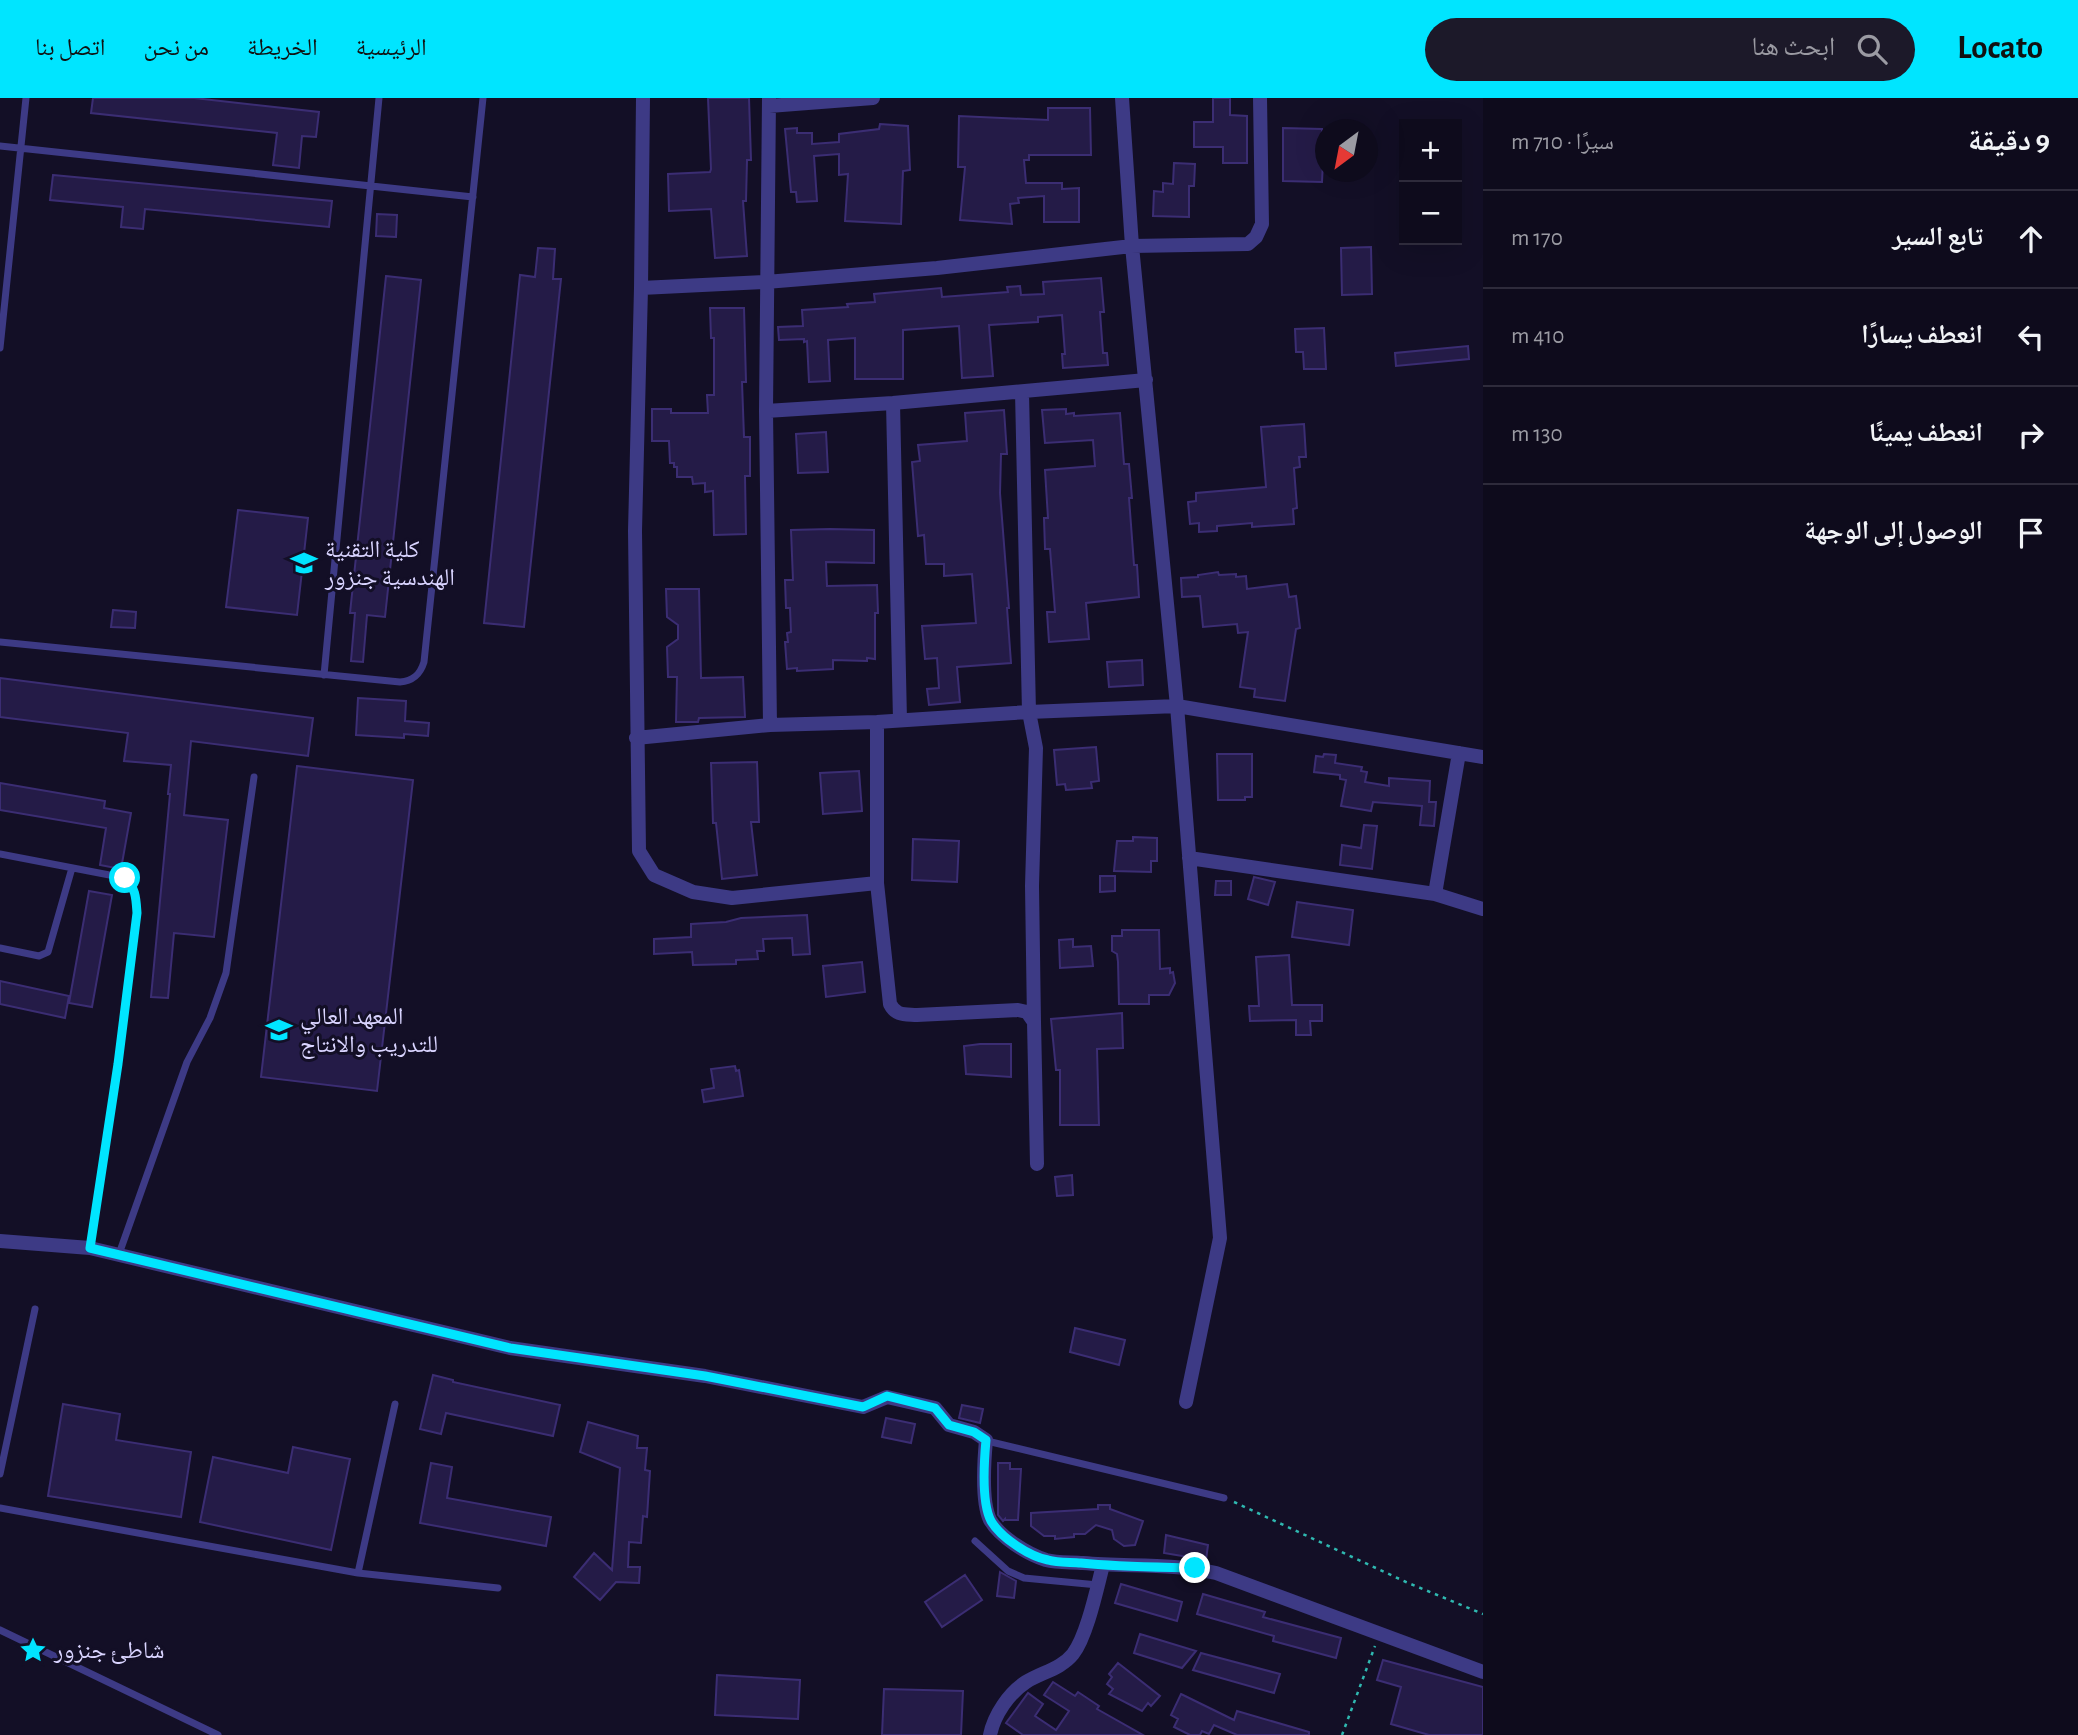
<!DOCTYPE html>
<html lang="ar">
<meta charset="utf-8">
<style>
:root{--surface:#0e0b1c;--page:#1c1929;--text:#f1f3f6;--muted:#9b9ba3;--line:#2e2b3b;--accent:#00e5ff}
body{margin:0;font-family:"Alegreya Sans","Noto Naskh Arabic",sans-serif;background:var(--page);color:var(--text);direction:rtl}
.controls{position:absolute;right:21px;top:21px;display:grid;overflow:hidden;border-radius:0px;box-shadow:0 7px 28px #0002}
.controls button{width:63px;height:63px;display:grid;place-items:center;padding:0;border:0;border-bottom:2px solid var(--line);background:var(--surface);color:var(--text);font:35px sans-serif}
.compass{position:absolute;left:1315px;top:21px;width:63px;height:63px;border-radius:50%;background:var(--surface);box-shadow:0 7px 28px #0002;rotate:212deg}
.stop{position:absolute;width:21px;height:21px;margin:-16px;border:5px solid #00e5ff;border-radius:50%;background:#fff}
.stop.end{background:#00e5ff;border-color:#fff;box-shadow:0 2px 7px #0008}
.list{margin:0;padding:0;list-style:none}
h2{display:flex;justify-content:space-between;align-items:center;height:91px;margin:0;padding:0 28px;font-size:30px}
h2 small{font-size:23px;font-weight:400;color:var(--muted)}
.list li{display:grid;grid-template-columns:46px 1fr auto;gap:21px;align-items:center;box-sizing:border-box;height:98px;padding:0 28px;border-top:2px solid var(--line)}
.list b{display:block;font-size:26px;white-space:nowrap}
.list em{font-size:23px;font-style:normal;color:var(--muted)}
.icon{flex:none;width:38px;height:38px;fill:none;stroke:currentColor;stroke-width:2;stroke-linecap:round;stroke-linejoin:round}
.map{position:relative;flex:none;width:1483px;height:1637px;overflow:hidden;direction:ltr}
header{display:flex;align-items:center;gap:42px;box-sizing:border-box;height:98px;padding:0 35px;background:var(--accent);color:#111}
header strong{font-size:33px}
nav{display:flex;gap:38px;margin-inline-start:auto;font-size:24px}
.search{width:490px;height:63px;background:var(--page);display:flex;align-items:center;gap:18px;box-sizing:border-box;padding:0 24px;border-radius:38px;color:var(--muted);font-size:26px}
main{display:flex}
aside{flex:1;background:var(--surface)}
.map>svg:first-child{display:block}
</style>
<header>
<strong>Locato</strong>
<div class="search"><svg class="icon" aria-label="search" viewBox="0 0 24 24"><circle cx="10" cy="10" r="6"/><path d="M15 15l6 6"/></svg>ابحث هنا</div>
<nav><a>الرئيسية</a><a>الخريطة</a><a>من نحن</a><a>اتصل بنا</a></nav>
</header>
<main>
<aside>
<h2>9 دقيقة<small>سيرًا · 710 m</small></h2>
<ul class="list">
<li><svg class="icon" aria-label="ahead" viewBox="0 0 24 24"><path d="M12 20V5M6 11l6-6 6 6"/></svg><div><b>تابع السير</b></div><em>170 m</em></li>
<li><svg class="icon" aria-label="left" viewBox="0 0 24 24"><path d="M17 20v-9H6M10 6l-5 5 5 5"/></svg><div><b>انعطف يسارًا</b></div><em>410 m</em></li>
<li><svg class="icon" aria-label="right" viewBox="0 0 24 24"><path d="M7 20v-9h11M14 6l5 5-5 5"/></svg><div><b>انعطف يمينًا</b></div><em>130 m</em></li>
<li><svg class="icon" aria-label="arrive" viewBox="0 0 24 24"><path d="M6 21V4h12l-3 4 3 4H6"/></svg><div><b>الوصول إلى الوجهة</b></div></li>
</ul>
</aside>
<div class="map">
<svg width="1483" height="1637" viewBox="0 0 1483 1637">
<rect width="100%" height="100%" fill="#130f26"/>
<path fill="#241b47" stroke="#3b2d73" stroke-width="2" d="M93,0H194L319,14L316,39L302,38L299,70L273,67L277,35L91,15Z
M708,0H749L751,62H747L746,103H743L747,158L715,160L711,111L669,113L668,76L710,74L711,71Z
M1213,0H1230V17L1247,18V65H1223V49H1194V24H1213Z
M1048,10H1090L1091,57H1029V62H1024L1026,85H1062V91L1079,90V124H1044V98L1018,100L1019,105L1010,106L1012,126L960,122L965,69H958L959,18L1048,22Z
M880,26L908,28L910,72L903,73L901,126L845,123L848,76L839,77V56L814,58L817,103L797,104L796,94H791L785,31L797,30V35H812V46L839,44V36L879,31Z
M1283,30L1322,31V42H1324L1322,84L1283,83Z
M1174,65L1195,66L1194,88H1189V119L1153,118L1154,93L1163,94V85L1173,86Z
M53,77L332,103L329,129L145,111L143,131L121,129L123,109L50,102Z
M377,116L397,117L396,139L376,138Z
M1371,149L1372,196L1342,197L1341,150Z
M538,150L555,151L553,181H561L524,529L484,525L520,177L535,179Z
M386,178L421,182L385,519L367,517L363,564L351,563L355,515H350Z
M1101,180L1104,214H1100L1103,255H1107L1108,267L1063,270L1062,256H1065L1062,217L1038,219V224L989,227L993,278L962,280L959,228L903,232V281H855V240L828,242L830,283L809,284L807,243L804,244V241L779,242L778,229L803,228L802,212L848,209L847,206L875,204L874,196L941,190L942,199L1008,194L1007,189L1020,188L1021,197L1044,196L1043,184Z
M710,210H744L746,284H742L744,339H750V378H745L746,436L714,437L713,393L705,394V385L693,386L692,379H677V369H674V365H670L669,343H652V311H671V315H708L707,297H714V240H711Z
M1324,230L1326,271H1304L1303,254H1296L1295,231Z
M1468,248L1469,261L1396,268L1395,255Z
M1066,311V316L1074,315V318L1120,315L1124,366H1129L1132,400H1129L1134,467H1137L1139,499L1086,505L1089,541L1049,544L1047,514H1055L1050,451H1045L1044,420H1048L1045,372L1095,368L1093,342L1045,345L1042,312Z
M1004,312L1007,356H1001L1000,395L1009,510H1007L1011,565L957,569L960,604L929,607L927,591L939,590L937,560L925,561L922,528L976,525L972,476L944,478V466H926L924,437L918,438L912,364L920,363L918,347L967,343L965,315Z
M1304,326L1306,359H1299L1300,369L1294,370L1297,410L1293,411L1294,426L1252,429V425L1217,428V433L1199,434V425L1190,426L1188,404L1196,403V395L1266,389L1261,329Z
M826,334L828,374L798,375L796,336Z
M238,412L308,420L297,517L226,509Z
M830,431L874,432V465L826,464L827,488L877,487L878,515H875V561L867,560V563L833,562V571L797,573V570L787,571L785,544H788L787,535L791,534L790,510H786L785,482H793L791,432Z
M1218,474L1219,477L1236,476V479L1246,478L1247,491L1287,486L1289,499L1296,498L1300,530L1296,531L1285,603L1254,599L1255,591L1240,589L1248,534L1238,535L1237,526L1203,529L1200,498L1182,499L1181,480L1198,479V477Z
M666,491H699L701,580L743,579L745,619L699,620L698,624H676L677,579H668L667,549L678,541V527L667,519Z
M113,512L136,514L135,530L111,529Z
M1142,562L1143,587L1109,589L1107,564Z
M0,580L313,620L308,658L191,643L184,717L228,722L214,839L174,835L168,900L151,899L170,696H168L171,667L124,663L128,635L0,619Z
M358,600L406,603L405,623L429,625L428,638L404,636V640L356,637Z
M1096,649L1099,683L1091,684L1092,690L1066,692L1065,686L1057,687L1054,652Z
M1217,656H1252V699H1245V702H1218Z
M1324,656L1336,657L1335,665L1362,669L1361,673L1367,674L1365,684L1389,688V680L1430,683L1429,704H1436L1434,728L1420,727L1422,708L1373,704L1371,713L1341,708L1346,682L1340,681V677L1314,674L1316,658L1323,659Z
M757,664L759,724H751L757,777L722,781L716,725H713L711,665Z
M297,668L413,682L377,993L261,979Z
M859,673L862,713L823,716L820,675Z
M0,685L105,703L104,710L131,715L121,771L100,767L106,730L0,712Z
M1364,727L1377,728L1372,771L1340,767L1342,747L1361,750Z
M1133,739L1157,740V763H1151V774L1114,773L1117,743H1133Z
M913,741L959,743L957,784L912,782Z
M1100,778H1115V793L1100,794Z
M1254,779L1275,784L1268,807L1248,801Z
M1216,783H1231V797H1215Z
M89,793L112,797L92,909L69,905Z
M1297,804L1353,812L1349,847L1292,839Z
M807,817L810,856L793,857L792,840L763,841L764,853H757L758,861L736,862V866L693,867L692,854L654,856V841L691,839V826L726,824L741,820Z
M1122,832H1159L1160,871L1170,870V875L1173,874L1175,885L1169,897H1149V906H1119L1118,864L1117,856L1112,853V838H1122Z
M1073,841V849L1091,848L1093,868L1060,870L1059,842Z
M1289,857L1292,907H1322V923H1310L1311,937H1296V922L1250,923L1249,908H1259L1256,859Z
M862,864L865,894L826,899L823,868Z
M0,883L69,898L65,920L0,906Z
M1122,915L1123,950L1097,951L1099,1027H1060V972H1056L1051,921Z
M980,946H1011V979L966,976L964,948Z
M735,968L736,973L739,972L743,998L704,1004L702,992L714,990L711,971Z
M1072,1077L1073,1097L1057,1098L1055,1079Z
M1075,1230L1125,1242L1119,1267L1070,1254Z
M433,1277L453,1282V1284L560,1307L553,1338L446,1315L441,1336L420,1331Z
M63,1306L120,1316L116,1342L191,1354L181,1419L48,1398Z
M962,1307L983,1311L980,1325L959,1320Z
M886,1320L915,1326L911,1345L882,1339Z
M588,1324L638,1338L637,1350H647L645,1372L650,1373L647,1419L643,1418L641,1445L629,1444L628,1469H640L639,1485L616,1484L600,1502L574,1479L594,1455L612,1472L620,1370L580,1354Z
M293,1349L350,1361L331,1452L200,1424L213,1359L288,1375Z
M431,1365L452,1369L447,1400L551,1419L546,1448L420,1425Z
M998,1365H1010V1371H1021L1018,1422H1005V1421L1003,1423L998,1417Z
M1098,1407H1110V1411L1143,1423L1135,1447L1124,1448L1114,1441L1112,1432L1096,1427L1085,1436H1074V1439L1055,1441V1438H1044L1031,1428V1415L1098,1411Z
M1166,1437L1208,1447L1206,1462L1164,1455Z
M1000,1474L1016,1483L1014,1500L997,1498Z
M965,1477L982,1502L942,1529L925,1504Z
M1121,1486L1182,1504L1177,1523L1115,1505Z
M1203,1496L1265,1514L1263,1519L1341,1540L1336,1560L1273,1543L1274,1538L1197,1516Z
M1140,1536L1196,1553L1182,1570L1134,1555Z
M1201,1555L1280,1576L1274,1595L1193,1572Z
M1383,1562L1483,1589V1637H1429L1391,1626L1401,1589L1377,1582Z
M1118,1565L1160,1598L1151,1608L1148,1605L1142,1613L1109,1596L1113,1591L1107,1586L1112,1579L1109,1576Z
M717,1577L800,1582L798,1621L715,1617Z
M1053,1584L1075,1598L1078,1594L1099,1608L1097,1611L1143,1637H1023L1006,1625L1028,1595L1043,1606L1035,1618L1056,1632L1069,1613L1044,1597Z
M884,1591L963,1593L961,1637H882Z
M1181,1596L1234,1622L1237,1613L1309,1634V1637H1237L1214,1627L1209,1636L1202,1633L1200,1637H1190L1174,1629L1178,1621L1171,1617Z"/>
<g fill="none" stroke-linecap="round" stroke-linejoin="round">
<path stroke="#2fb8b0" stroke-width="2.5" stroke-dasharray="3.5 5" stroke-linecap="butt" d="M1234,1404L1406,1484L1483,1516
M1342,1637L1375,1548"/>
<path stroke="#3d3a85" stroke-width="7" d="M0,48L473,99
M0,250L26,0
M0,544L400,584C413,583 420,577 424,564L483,0
M324,577L379,0
M0,756L125,780C136,790 136,801 137,815L118,966L90,1150
M0,850L39,858L48,854L72,770
M119,1156L187,964L210,920L226,875L254,679
M987,1343L1224,1400
M0,1376L35,1211
M0,1410L358,1475L498,1490
M975,1443L1008,1473L1024,1480L1098,1487
M358,1475L395,1306
M0,1532L218,1637"/>
<path stroke="#3d3a85" stroke-width="14" d="M643,0L641,190L766,184L937,170L1132,148L1248,146L1256,139L1262,126L1260,0
M769,0L766,313L770,627L877,624L1029,614L1177,608L1483,659
M1122,0L1132,148L1177,608L1220,1140L1186,1304
M769,8L873,0
M641,190L635,433L639,753L654,777L693,794L732,800L877,785L890,906C896,918 905,916 917,917L1018,912L1027,914L1034,924L1037,1066
M1022,294L1029,614L1036,650L1032,788L1034,924
M893,305L900,622
M766,313L893,305L1146,282
M636,640L770,627
M1459,655L1435,796L1483,811
M1189,760L1435,796
M877,785V624
M0,1143L90,1150L510,1250L705,1278L863,1309L887,1299L935,1310L949,1327L974,1334L986,1342C984,1364 981,1403 990,1422C1000,1439 1027,1456 1046,1462C1057,1465 1071,1464 1083,1465C1127,1469 1173,1465 1216,1475L1483,1574
M990,1637C994,1617 1009,1595 1026,1584C1042,1574 1061,1571 1073,1556C1087,1538 1097,1490 1103,1467"/>
</g>
<g fill="none" stroke-linecap="round" stroke-linejoin="round">
<path stroke="#00e5ff" stroke-width="9" d="M125,780C136,790 136,801 137,815L118,966L90,1150L510,1250L705,1278L863,1309L887,1298L935,1310L949,1327L974,1334L986,1342C984,1364 981,1404 991,1423C1001,1440 1029,1458 1048,1462C1058,1465 1070,1464 1081,1465C1119,1469 1157,1469 1195,1470"/>
</g>
<defs>
<g id="university-bare" transform="scale(2.1)"><path d="M0-5L7-2L0 1L-7-2ZM-4 1L0 2.5L4 1V4Q0 6-4 4Z" fill="#00e5ff" stroke="#130f26" stroke-width="2.5" paint-order="stroke"/></g>
<g id="sight-bare" transform="scale(2.1)"><path d="M0-6L1.8-2.2L6-1.7L2.9 1.2L3.7 5.4L0 3.3L-3.7 5.4L-2.9 1.2L-6-1.7L-1.8-2.2Z" fill="#00e5ff" stroke="#130f26" stroke-width="2.5" paint-order="stroke"/></g>
</defs>
<g fill-rule="evenodd">
<use href="#university-bare" x="304" y="465"/>
<use href="#university-bare" x="279" y="932"/>
<use href="#sight-bare" x="33" y="1552"/>
</g>
<g text-anchor="middle" stroke-width="6" stroke-linejoin="round" paint-order="stroke">
<g font-size="24" fill="#d9d4ff" stroke="#130f26" text-anchor="start">
<text x="325" y="459">كلية التقنية<tspan x="325" dy="28">الهندسية جنزور</tspan></text>
<text x="300" y="926">المعهد العالي<tspan x="300" dy="28">للتدريب والانتاج</tspan></text>
<text x="54" y="1560">شاطئ جنزور</text>
</g>
</g>
</svg>
<div class="controls">
<button>+</button>
<button>−</button>
</div>
<svg class="compass" viewBox="-18 -18 36 36"><path d="M0-13l5 13h-10z" fill="#e53935"/><path d="M0 13l5-13h-10z" fill="#9b9ba3"/></svg>
<div class="stop" style="left:125px;top:780px"></div>
<div class="stop end" style="left:1195px;top:1470px"></div>
</div>
</main>
